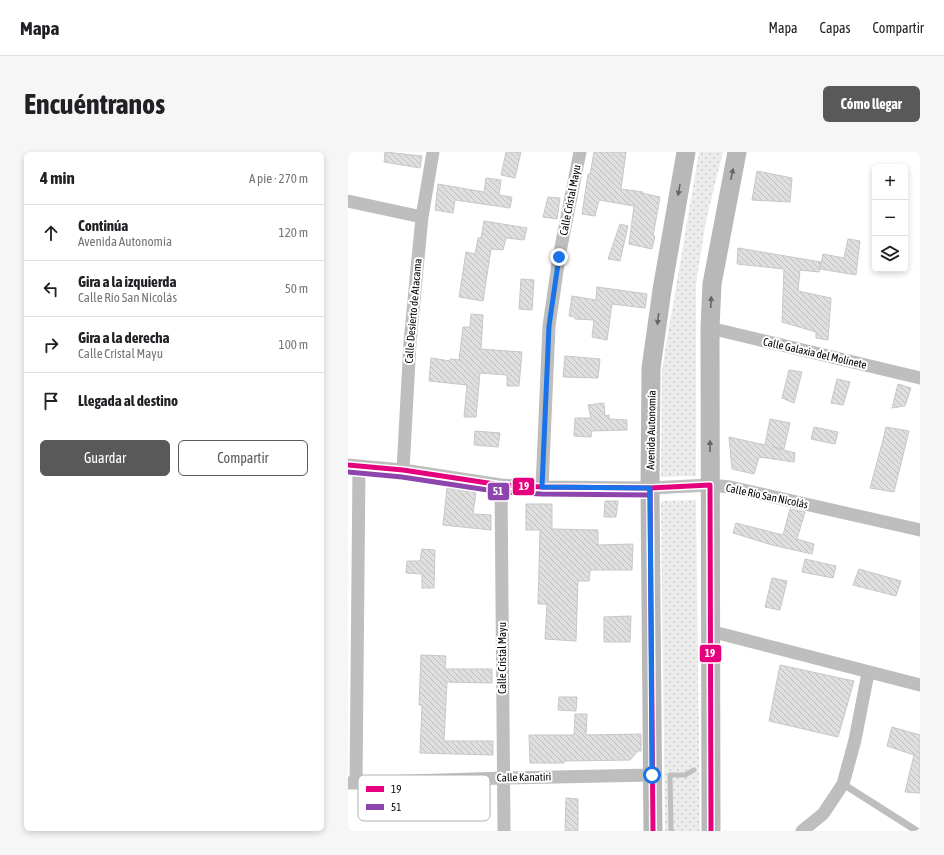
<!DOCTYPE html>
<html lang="es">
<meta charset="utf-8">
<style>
:root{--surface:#fff;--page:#f6f6f6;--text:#202124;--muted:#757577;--line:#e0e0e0;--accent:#595959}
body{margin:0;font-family:"Asap Condensed",sans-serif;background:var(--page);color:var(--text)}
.controls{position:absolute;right:12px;top:12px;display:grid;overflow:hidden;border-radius:6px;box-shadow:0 2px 6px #0003}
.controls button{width:36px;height:36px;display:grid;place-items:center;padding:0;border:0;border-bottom:1px solid var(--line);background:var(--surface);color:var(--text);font:20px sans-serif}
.stop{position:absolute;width:12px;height:12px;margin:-9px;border:3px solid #1a73e8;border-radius:50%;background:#fff}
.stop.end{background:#1a73e8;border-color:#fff;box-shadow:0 1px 4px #0008}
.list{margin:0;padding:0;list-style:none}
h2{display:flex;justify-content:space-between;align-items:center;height:52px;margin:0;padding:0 16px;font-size:17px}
h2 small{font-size:13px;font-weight:400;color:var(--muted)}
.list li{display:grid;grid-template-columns:26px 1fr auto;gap:12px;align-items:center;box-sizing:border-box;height:56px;padding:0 16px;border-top:1px solid var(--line)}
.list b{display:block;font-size:15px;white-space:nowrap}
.list p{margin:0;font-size:13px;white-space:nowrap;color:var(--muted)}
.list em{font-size:13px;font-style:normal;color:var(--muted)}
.actions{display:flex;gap:8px;padding:12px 16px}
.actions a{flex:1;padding:9px 0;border:1px solid var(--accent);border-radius:6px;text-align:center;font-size:14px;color:var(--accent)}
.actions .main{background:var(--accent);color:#fff}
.icon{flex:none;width:22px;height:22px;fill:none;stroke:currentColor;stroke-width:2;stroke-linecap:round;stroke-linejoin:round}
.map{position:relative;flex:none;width:572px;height:679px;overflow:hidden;border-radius:6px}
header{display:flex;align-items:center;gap:24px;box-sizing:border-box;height:56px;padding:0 20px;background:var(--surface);border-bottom:1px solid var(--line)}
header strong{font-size:19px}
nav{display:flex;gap:22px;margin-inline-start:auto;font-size:14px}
.intro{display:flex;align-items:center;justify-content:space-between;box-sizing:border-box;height:96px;padding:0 24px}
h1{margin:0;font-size:28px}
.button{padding:10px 18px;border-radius:6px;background:var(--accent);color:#fff;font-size:14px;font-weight:700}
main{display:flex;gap:24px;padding:0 24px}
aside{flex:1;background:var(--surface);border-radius:6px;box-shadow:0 2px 6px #0003}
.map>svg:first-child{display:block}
</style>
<header>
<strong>Mapa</strong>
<nav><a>Mapa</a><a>Capas</a><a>Compartir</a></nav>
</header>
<div class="intro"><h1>Encuéntranos</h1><a class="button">Cómo llegar</a></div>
<main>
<aside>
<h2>4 min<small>A pie · 270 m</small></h2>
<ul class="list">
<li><svg class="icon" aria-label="ahead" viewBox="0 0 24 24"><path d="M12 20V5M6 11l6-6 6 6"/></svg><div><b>Continúa</b><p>Avenida Autonomía</p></div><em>120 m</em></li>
<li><svg class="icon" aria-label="left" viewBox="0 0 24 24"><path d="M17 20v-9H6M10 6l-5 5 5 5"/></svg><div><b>Gira a la izquierda</b><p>Calle Río San Nicolás</p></div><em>50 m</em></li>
<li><svg class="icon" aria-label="right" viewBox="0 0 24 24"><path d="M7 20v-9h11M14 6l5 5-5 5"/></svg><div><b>Gira a la derecha</b><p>Calle Cristal Mayu</p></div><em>100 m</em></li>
<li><svg class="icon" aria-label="arrive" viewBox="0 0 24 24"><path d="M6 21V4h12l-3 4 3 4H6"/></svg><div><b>Llegada al destino</b></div></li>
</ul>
<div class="actions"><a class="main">Guardar</a><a>Compartir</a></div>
</aside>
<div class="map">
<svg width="572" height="679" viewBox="0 0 572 679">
<defs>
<pattern id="grass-dots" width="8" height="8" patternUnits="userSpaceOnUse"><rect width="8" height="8" fill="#ececec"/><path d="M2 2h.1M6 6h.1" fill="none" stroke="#c9c9c9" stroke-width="1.8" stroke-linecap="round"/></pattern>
<pattern id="building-back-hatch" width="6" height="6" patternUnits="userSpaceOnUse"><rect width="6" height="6" fill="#dfdfdf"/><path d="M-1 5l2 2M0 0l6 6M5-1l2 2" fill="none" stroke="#bebebe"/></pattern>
</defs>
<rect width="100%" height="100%" fill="#fff"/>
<path fill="url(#grass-dots)" d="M351,0H375L358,69L348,132V324L313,325L314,217Z
M348,348L352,679H317L313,349Z"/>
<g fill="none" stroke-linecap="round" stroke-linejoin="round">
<path stroke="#bfbfbf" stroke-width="5" d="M323,679L322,623H337L346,618"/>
</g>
<path fill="url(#building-back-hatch)" stroke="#c7c7c7" d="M37,0L74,4L72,16L36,10Z
M158,0H173L167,26L153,23Z
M246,0H278L273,37L295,40L294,41L312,45L305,84H307L304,97L281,92L286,54L251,48L247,64L234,62L240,22L242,23Z
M409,19L444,26L442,50L404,48Z
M138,26L153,28L151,43L164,45L162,56L107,48L105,61L87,58L90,32L136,40Z
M200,45L212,46L209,67L195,65Z
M136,69L179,76L176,88L158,86L155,98L143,97L135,149L111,145L118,100L127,102L130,86H133Z
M272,72L280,74L272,109L260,107Z
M500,87L512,89L508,123L472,117L475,102L496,106Z
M390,96L473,110L471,120L452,118L450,139L483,146L480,188L468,186V180L434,170L436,117L389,112Z
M173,127L186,128L184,158L171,157Z
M249,135L299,142L297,156L264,152L259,188L244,185L246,168L227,167V165L221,164L224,144L248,148Z
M123,162L135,163L133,197L174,200L171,234H159V223L132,221L128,265H116L119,233L81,229L83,206L102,209V207L111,208L115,175H122Z
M217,204L252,207L250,226L215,225Z
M441,218L454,220L446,251L434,246Z
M489,227L502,230L495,253L483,251Z
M550,232L563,236L557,254L544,256Z
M256,251L257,264L261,263V267L279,268V278L244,279L243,285L226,284L227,266H243L240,253Z
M422,267L442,271L436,297L425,295L447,301L446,310L411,305L406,322L384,317L381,285L417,293Z
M466,275L490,280L487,292L463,287Z
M538,275L561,279L546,340L522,336L535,288Z
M127,279L152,281L150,295L126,293Z
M99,336L128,340L125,362L143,363V378L95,373Z
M257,349H270L268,365H256Z
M178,352H204V377L250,378V393L285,392L284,418H242L241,429H230L228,489L197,487L199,452H190L192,378H178Z
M442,357L457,360L449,387L466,392L464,402L424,393L385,381L388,371L435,383Z
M74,397L87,398L86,436H74V422L58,421L59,409H72Z
M457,407L488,414L485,426L454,420Z
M511,417L553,429L548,444L505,433Z
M424,426L439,429L432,458L417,455Z
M283,464L282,490H256V465Z
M73,503L98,504L97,517H144V531L99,530L96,589H145V603L72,601L74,553H71Z
M432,513L506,529L490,585L421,569Z
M211,545H229L228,559L210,558Z
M227,562H239L238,583L293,582V599H290L282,608L216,609V611H182L181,583H226Z
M544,575L572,583V641L557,640L566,603L539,594Z
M218,646L230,647V679H217Z"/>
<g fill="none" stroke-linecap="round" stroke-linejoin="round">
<path stroke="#bebebe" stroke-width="7" d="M495,632L569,679"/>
<path stroke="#bebebe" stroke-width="13" d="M0,49L74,65
M362,176L572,226
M0,313L55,318L153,333L194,335L302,336L362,333L382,335L572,378
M55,318L62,190L74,65L85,0
M153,333L156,679
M194,335L201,174L211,105L232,0
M362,479L572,533
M0,631L155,626L304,623
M8,631L11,315
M454,679L475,662L495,632L507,588L520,521"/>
<path stroke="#b8b8b8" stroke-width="19" d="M305,679L302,336L303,216L314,138L338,0
M363,679L362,176L364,132L389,0"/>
<g stroke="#fff" stroke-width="8">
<path id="bus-1" d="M0,313L55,318L153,333L194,335L302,336L362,333L363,679
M302,336L305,679"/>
</g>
<g stroke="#fff" stroke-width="8">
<path id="bus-2" d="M0,320L54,325L153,340L194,342L302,343"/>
</g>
<use href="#bus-1" stroke="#e5007d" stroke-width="5"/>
<use href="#bus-2" stroke="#8e44ad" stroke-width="5"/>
</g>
<defs><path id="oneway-solid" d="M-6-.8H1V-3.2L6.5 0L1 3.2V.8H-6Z"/></defs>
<g fill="#656565">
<use href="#oneway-solid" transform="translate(384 22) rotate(-78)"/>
<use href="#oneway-solid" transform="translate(331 38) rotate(100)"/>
<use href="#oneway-solid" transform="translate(363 150) rotate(-87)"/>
<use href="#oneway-solid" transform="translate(310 167) rotate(97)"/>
<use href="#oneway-solid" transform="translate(362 294) rotate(-90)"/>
</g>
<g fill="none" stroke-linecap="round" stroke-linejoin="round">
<path stroke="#1a73e8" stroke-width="5" d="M211,105L201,174L194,335L302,336L304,623"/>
</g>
<g text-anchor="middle" stroke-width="4" stroke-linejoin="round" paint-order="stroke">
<g font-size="11" fill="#000" stroke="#fff">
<text transform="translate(222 48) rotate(-79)" y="4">Calle Cristal Mayu</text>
<text transform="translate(65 159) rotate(-85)" y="4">Calle Desierto de Atacama</text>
<text transform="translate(467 201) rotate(13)" y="4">Calle Galaxia del Molinete</text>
<text transform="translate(303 278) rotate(-89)" y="4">Avenida Autonomía</text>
<text transform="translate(419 344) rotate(12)" y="4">Calle Río San Nicolás</text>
<text transform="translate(154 506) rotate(-90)" y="4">Calle Cristal Mayu</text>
<text transform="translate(176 625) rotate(-1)" y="4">Calle Kanatiri</text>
</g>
</g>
<rect x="10" y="623" width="132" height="46" rx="6" fill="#fff" stroke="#b2b2b2" stroke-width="1"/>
<rect x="18" y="634" width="18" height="6" fill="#e5007d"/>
<rect x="18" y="652" width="18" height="6" fill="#8e44ad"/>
<g font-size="11" fill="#000">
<text x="43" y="641">19</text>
<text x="43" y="659">51</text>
</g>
<g stroke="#fff" stroke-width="1.5">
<rect x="164" y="325" width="23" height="19" rx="4" fill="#e5007d"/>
<rect x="139" y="330" width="23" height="19" rx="4" fill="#8e44ad"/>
<rect x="351" y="492" width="23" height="19" rx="4" fill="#e5007d"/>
</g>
<g font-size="11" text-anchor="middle" font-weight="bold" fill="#fff">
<text x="176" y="338">19</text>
<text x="150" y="343">51</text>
<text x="362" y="505">19</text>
</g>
</svg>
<div class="controls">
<button>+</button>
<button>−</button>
<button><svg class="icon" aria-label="layers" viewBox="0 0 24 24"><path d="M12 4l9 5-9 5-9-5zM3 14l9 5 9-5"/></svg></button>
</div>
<div class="stop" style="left:304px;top:623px"></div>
<div class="stop end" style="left:211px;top:105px"></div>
</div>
</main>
